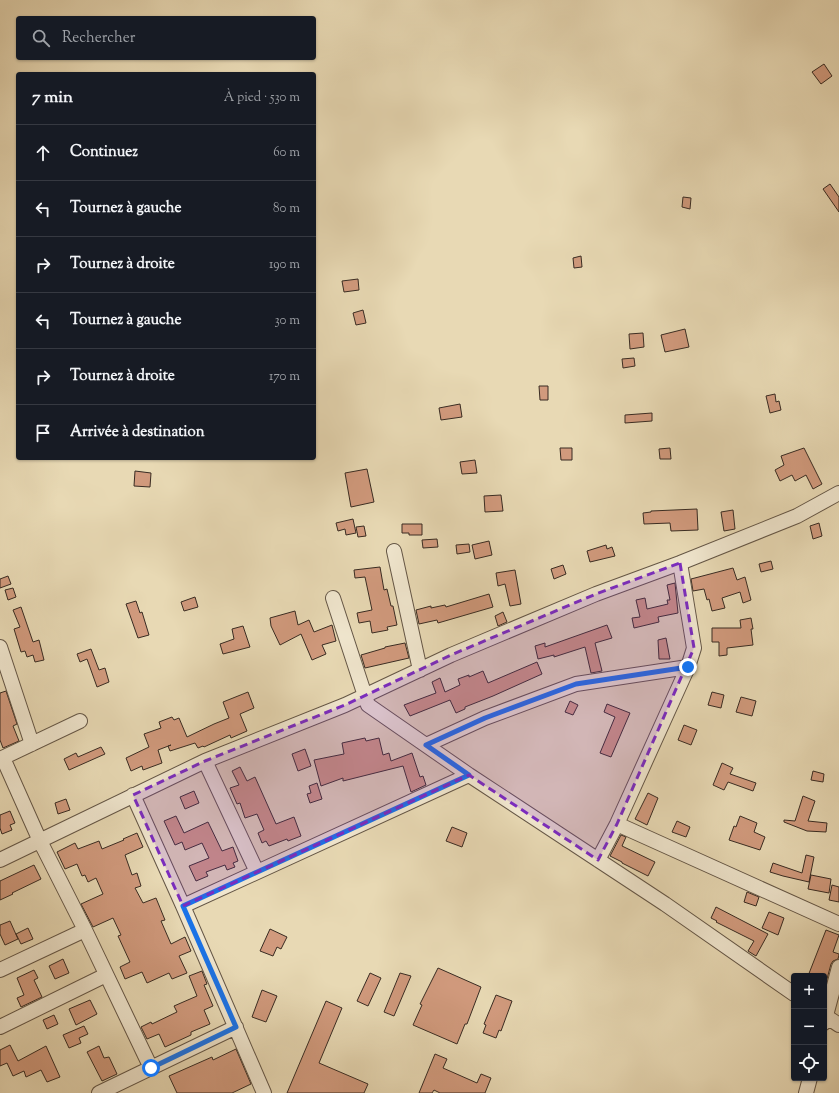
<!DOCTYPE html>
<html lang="fr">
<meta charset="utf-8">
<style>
:root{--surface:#171b24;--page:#242831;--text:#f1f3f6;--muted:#9ea1a6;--line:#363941}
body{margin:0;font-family:"Sorts Mill Goudy",serif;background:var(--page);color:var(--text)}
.controls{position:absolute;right:12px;bottom:12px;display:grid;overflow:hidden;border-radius:4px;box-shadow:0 1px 3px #0004}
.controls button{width:36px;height:36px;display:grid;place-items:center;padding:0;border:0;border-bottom:1px solid var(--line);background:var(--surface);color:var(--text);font:20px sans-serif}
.stop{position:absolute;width:12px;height:12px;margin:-9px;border:3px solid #1a73e8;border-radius:50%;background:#fff}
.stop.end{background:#1a73e8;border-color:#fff;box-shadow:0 1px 4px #0008}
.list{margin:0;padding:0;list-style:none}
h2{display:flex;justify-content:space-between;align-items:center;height:52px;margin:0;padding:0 16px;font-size:17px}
h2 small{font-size:13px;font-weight:400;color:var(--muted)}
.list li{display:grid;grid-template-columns:26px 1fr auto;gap:12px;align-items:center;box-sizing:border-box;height:56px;padding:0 16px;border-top:1px solid var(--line)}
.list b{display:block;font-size:15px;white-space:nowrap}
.list em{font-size:13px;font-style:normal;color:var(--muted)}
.icon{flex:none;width:22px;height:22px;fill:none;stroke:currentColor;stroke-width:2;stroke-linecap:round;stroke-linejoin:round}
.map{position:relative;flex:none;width:839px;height:1093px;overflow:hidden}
.search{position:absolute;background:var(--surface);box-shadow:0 1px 3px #0004;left:16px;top:16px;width:300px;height:44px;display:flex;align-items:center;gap:10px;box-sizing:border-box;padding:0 14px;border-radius:4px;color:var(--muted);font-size:15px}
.panel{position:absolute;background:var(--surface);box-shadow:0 1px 3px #0004;left:16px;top:72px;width:300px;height:388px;border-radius:4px}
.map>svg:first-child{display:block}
</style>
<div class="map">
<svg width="839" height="1093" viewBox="0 0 839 1093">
<rect width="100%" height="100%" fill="#e8d9b4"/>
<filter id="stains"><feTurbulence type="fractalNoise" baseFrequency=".005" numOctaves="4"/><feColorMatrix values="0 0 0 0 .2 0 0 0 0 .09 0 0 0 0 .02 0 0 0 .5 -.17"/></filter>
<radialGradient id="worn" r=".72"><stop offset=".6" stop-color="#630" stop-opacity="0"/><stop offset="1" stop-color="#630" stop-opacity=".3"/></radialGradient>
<path fill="#d19a7d" stroke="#382b22" d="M824,64L832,76L821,84L812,72Z
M830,184L839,197V212L823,189Z
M683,197L691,198L690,209L682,207Z
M581,256L582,267L574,268L573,258Z
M358,279L359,290L344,292L342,281Z
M363,310L366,323L356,325L353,313Z
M685,329L689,347L665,352L661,335Z
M643,333L644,347L630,349L629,334Z
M634,358L635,366L623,368L622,359Z
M539,386H548V400H540Z
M775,394L776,402L779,401L781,410L770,413L766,396Z
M460,404L462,417L441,420L439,408Z
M652,413V421L625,423V415Z
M560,448H572V460H561Z
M670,448L671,459H660L659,449Z
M804,448L822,484L813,489L806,475L795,481L792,475L780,481L775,470L784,465L781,456Z
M475,460L477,473L462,474L460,462Z
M367,469L374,502L351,507L345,473Z
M135,471L151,473L150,487L134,486Z
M501,495L503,511L485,512L484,496Z
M697,509L698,530L671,531L670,523L644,524L643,513L651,512V511Z
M733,510L735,529L724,531L721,512Z
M353,519L356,533L346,535L345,529L338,531L336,523Z
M819,523L822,536L813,539L810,526Z
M402,524H422V535H409V533H402Z
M364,526L366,536L358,537L356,527Z
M437,539L438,547L423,548L422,540Z
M489,541L492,555L475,559L472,545Z
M469,544L470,552L457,554L456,545Z
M606,545L607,549L612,547L615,556L590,562L587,551Z
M771,561L773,569L761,572L759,564Z
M563,565L566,574L554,579L551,569Z
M380,567L384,590L387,589L391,606H393L397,625L387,627L388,630L372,633L370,621L359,623L357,613L372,610L365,577L355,578L354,570Z
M733,568L737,580L745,577L751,600L743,603L740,592L722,598L725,608L712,611L709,599L707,600L704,589L693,591L691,579Z
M515,570L521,604L510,606L505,584L498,586L496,573Z
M8,576L11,584L0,588V579Z
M675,583L678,613L658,617L659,622L634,628L632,618L640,617L636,600L645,598L647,609L668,604L667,600H670L667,585Z
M13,588L16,597L8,600L5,590Z
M489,594L493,607L438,623L437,620L419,624L416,610L431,606V608L445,605L446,607Z
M195,597L198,607L184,611L181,602Z
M136,601L140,613L142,612L149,635L138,638L126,604Z
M21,607L33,642L39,640L44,660L35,662L33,655L27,657L25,651L21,652L14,629L20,627L13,610Z
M295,611L298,625L309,620L314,632L332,625L336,641L322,645L326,654L312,660L301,634L280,645L271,626L270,618Z
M503,612L507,622L498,626L495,616Z
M751,618L753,629H751L753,645L727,648V655L719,656V642H712V628H741L740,620Z
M607,625L612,638L595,643L602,671L591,673L585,647L554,657V655L538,659L535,646L545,643V647Z
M243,626L250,647L223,654L220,644L234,639L232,629Z
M666,638L670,659H659L658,640Z
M405,643L409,658L365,668L361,655L385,648V647Z
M91,649L99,670L105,668L109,682L97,687L87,659L80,662L77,654Z
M537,662L542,674L493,696L465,707V709L456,713L450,700L410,716L404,705L436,693L432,682L440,678L445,692L460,685L458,679L469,675V677L483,671L488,683Z
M6,691L17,724L13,726L19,741L3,748L0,740V693Z
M248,692L254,708L240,714L247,731L231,738L230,735L204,747L203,746L198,748L195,743L170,751L168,746L171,745L158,750L162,763L143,770L142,766L131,771L126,758L149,747L144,734L161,728L159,722L172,717L174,720L179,718L187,737L214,724L229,718L223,702Z
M712,692L724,695L721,708L708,705Z
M741,697L756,701L752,716L736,712Z
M570,701L578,705L573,715L565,712Z
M607,704L630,713L611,757L600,753L615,717L604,712Z
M684,725L697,730L691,745L678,740Z
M365,738L366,741L379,738L383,755L389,753L391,761L412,753L420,777L423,776L426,785L411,792L403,766L343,781V778L321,786L314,760L344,754L342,743Z
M101,747L105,754L69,770L64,759L76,753L78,757Z
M305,749L311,766L298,771L292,754Z
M722,763L733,768L730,774L756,783L753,791L728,782L724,790L713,785Z
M240,767L247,781L255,777L276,824L294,817L301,836L288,841L287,839L269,846L266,841L262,843L258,833L264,830L257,814L245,818L240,803L237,804L230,788L239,785L232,771Z
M813,771L824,774L823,782L811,780Z
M317,783L322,799L310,803L307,794L311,793L309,786Z
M194,791L199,803L185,809L180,797Z
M648,793L658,798L647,825L635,819Z
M803,796L815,801L808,821L827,823L826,832L807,831L784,822V820L795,821Z
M66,799L70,810L58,814L55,803Z
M10,811L15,823L10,825L12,830L2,834L0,828V815Z
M176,816L184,833L208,822L222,851L233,847L238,861L233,863L235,867L227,870L225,865L206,872L208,876L196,881L189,866L209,858L202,843L185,850L182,842L175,845L164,821Z
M740,816L757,823L754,832L765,837L760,850L729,840L734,826L736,827Z
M677,821L690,827L686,837L672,832Z
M452,827L467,833L462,847L446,841Z
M137,833L143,847L125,855L132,875L137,873L141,886L135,888L143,903L156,898L165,920L161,921L171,944L185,937L191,951L179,956L187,973L172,979L169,973L147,983L142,972L125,979L120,967L130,962L118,936L121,935L113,918L93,927L81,904L103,894L96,878L88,882L85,875L82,876L77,864L65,869L57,852L75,843L78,849L99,841L102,849L124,840L123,839Z
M621,835L626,837L622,846L655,862L648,876L622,863V862L610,856Z
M806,855L814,857L809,882L783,876L770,872L773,863L802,873Z
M34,865L41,879L12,893L13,894L0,900V881Z
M811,875L831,879L829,893L808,889Z
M832,885L839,887V902L829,900Z
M747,892L759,897L756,906L744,902Z
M716,907L768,934L756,956L748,951L754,941L716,922L717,921L711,918Z
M769,912L784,918L778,935L762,928Z
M10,921L18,939L5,945L0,934V925Z
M28,928L33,939L21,944L16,934Z
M270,929L287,937L281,949L277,947L273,956L260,951Z
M826,930L839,935L833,952L839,954V955L838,959L833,961L831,964L824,990V976H808Z
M63,959L69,973L55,979L49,966Z
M438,968L481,987L467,1024H465L457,1044L413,1025L422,1005L420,1004Z
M34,970L38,978L34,980L42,997L21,1007L17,998L24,995L17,978Z
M202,971L207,984L204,985L213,1006L204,1010L210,1024L191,1032V1035L165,1047L159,1034L147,1039L141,1027L151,1022L152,1024L177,1012L174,1006L197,996L189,976Z
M370,973L381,978L368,1006L357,1001Z
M400,973L411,976L394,1016L384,1012Z
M262,990L277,996L266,1022L252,1017Z
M496,995L512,1001L501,1031L499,1030L496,1038L483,1033L486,1025L484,1024Z
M90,1000L97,1014L76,1025L69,1009Z
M326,1001L342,1008L319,1063L368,1084L364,1093H287Z
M54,1015L58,1024L47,1029L43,1020Z
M84,1026L88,1034L79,1038L81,1043L69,1048L63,1035Z
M10,1045L18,1061L46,1046L60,1077L47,1082L41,1070L26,1077L24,1071L13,1076L7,1063L0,1066V1050Z
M99,1046L104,1058L109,1057L117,1074L102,1081L87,1052Z
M236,1049L251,1084L232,1093H177L169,1076L212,1057L213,1060Z
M435,1054L447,1059L443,1068L477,1083L481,1074L491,1078L485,1093H440L434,1090L432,1093H419Z"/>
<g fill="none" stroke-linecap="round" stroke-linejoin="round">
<g stroke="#645646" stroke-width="16">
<path id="minor" d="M394,551L420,670
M333,598L368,705L469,775L665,904L794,994
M0,647L32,744
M426,745L485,718L576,684L688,667
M3,758L40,841L85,930L151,1068
M0,759L80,721
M205,761L257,872
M133,795L183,906L264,1093
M617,824L839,924
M0,860L205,761L345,705L451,655L596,594L680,563L797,516L839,493
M598,860L617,824L688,667L694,648L680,563
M183,906L469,775
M0,970L85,930
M824,1015L839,1025
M824,1023L839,967
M0,1027L106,975
M99,1093L236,1027
M806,1093L810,1078"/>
</g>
<use href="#minor" stroke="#f0e6ce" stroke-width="14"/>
</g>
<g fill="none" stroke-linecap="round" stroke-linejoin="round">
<path stroke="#1a73e8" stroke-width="5" d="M151,1068L236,1027L183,906L469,775L426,745L485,718L576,684L688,667"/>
</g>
<path fill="#7b2cbf" fill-opacity="0.2" stroke="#7b2cbf" stroke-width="3" stroke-dasharray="8 5" stroke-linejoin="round" d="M680,563L694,648L617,824L598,860L469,775L183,906L133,795L205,761L345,705L451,655L596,594Z"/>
<rect width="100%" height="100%" filter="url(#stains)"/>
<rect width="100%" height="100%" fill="url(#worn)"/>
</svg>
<div class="controls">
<button>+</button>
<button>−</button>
<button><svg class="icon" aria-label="locate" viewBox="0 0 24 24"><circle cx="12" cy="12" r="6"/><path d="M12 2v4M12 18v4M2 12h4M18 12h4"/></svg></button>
</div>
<div class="stop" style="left:151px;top:1068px"></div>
<div class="stop end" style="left:688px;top:667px"></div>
<div class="search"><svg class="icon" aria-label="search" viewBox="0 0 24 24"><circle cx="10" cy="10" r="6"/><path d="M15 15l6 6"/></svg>Rechercher</div>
<section class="panel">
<h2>7 min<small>À pied · 530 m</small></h2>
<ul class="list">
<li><svg class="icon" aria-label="ahead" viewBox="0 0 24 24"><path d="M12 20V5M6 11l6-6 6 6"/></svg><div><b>Continuez</b></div><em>60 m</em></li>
<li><svg class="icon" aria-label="left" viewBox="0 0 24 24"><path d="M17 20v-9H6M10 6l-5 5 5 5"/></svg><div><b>Tournez à gauche</b></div><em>80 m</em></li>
<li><svg class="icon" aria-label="right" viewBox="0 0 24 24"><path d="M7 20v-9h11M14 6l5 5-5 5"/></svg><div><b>Tournez à droite</b></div><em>190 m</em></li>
<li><svg class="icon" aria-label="left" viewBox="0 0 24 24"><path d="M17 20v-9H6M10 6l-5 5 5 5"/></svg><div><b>Tournez à gauche</b></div><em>30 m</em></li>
<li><svg class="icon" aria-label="right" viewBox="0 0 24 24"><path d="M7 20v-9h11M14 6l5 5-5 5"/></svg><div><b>Tournez à droite</b></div><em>170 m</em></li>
<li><svg class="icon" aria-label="arrive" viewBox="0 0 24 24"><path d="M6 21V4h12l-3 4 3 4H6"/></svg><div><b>Arrivée à destination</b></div></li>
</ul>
</section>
</div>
